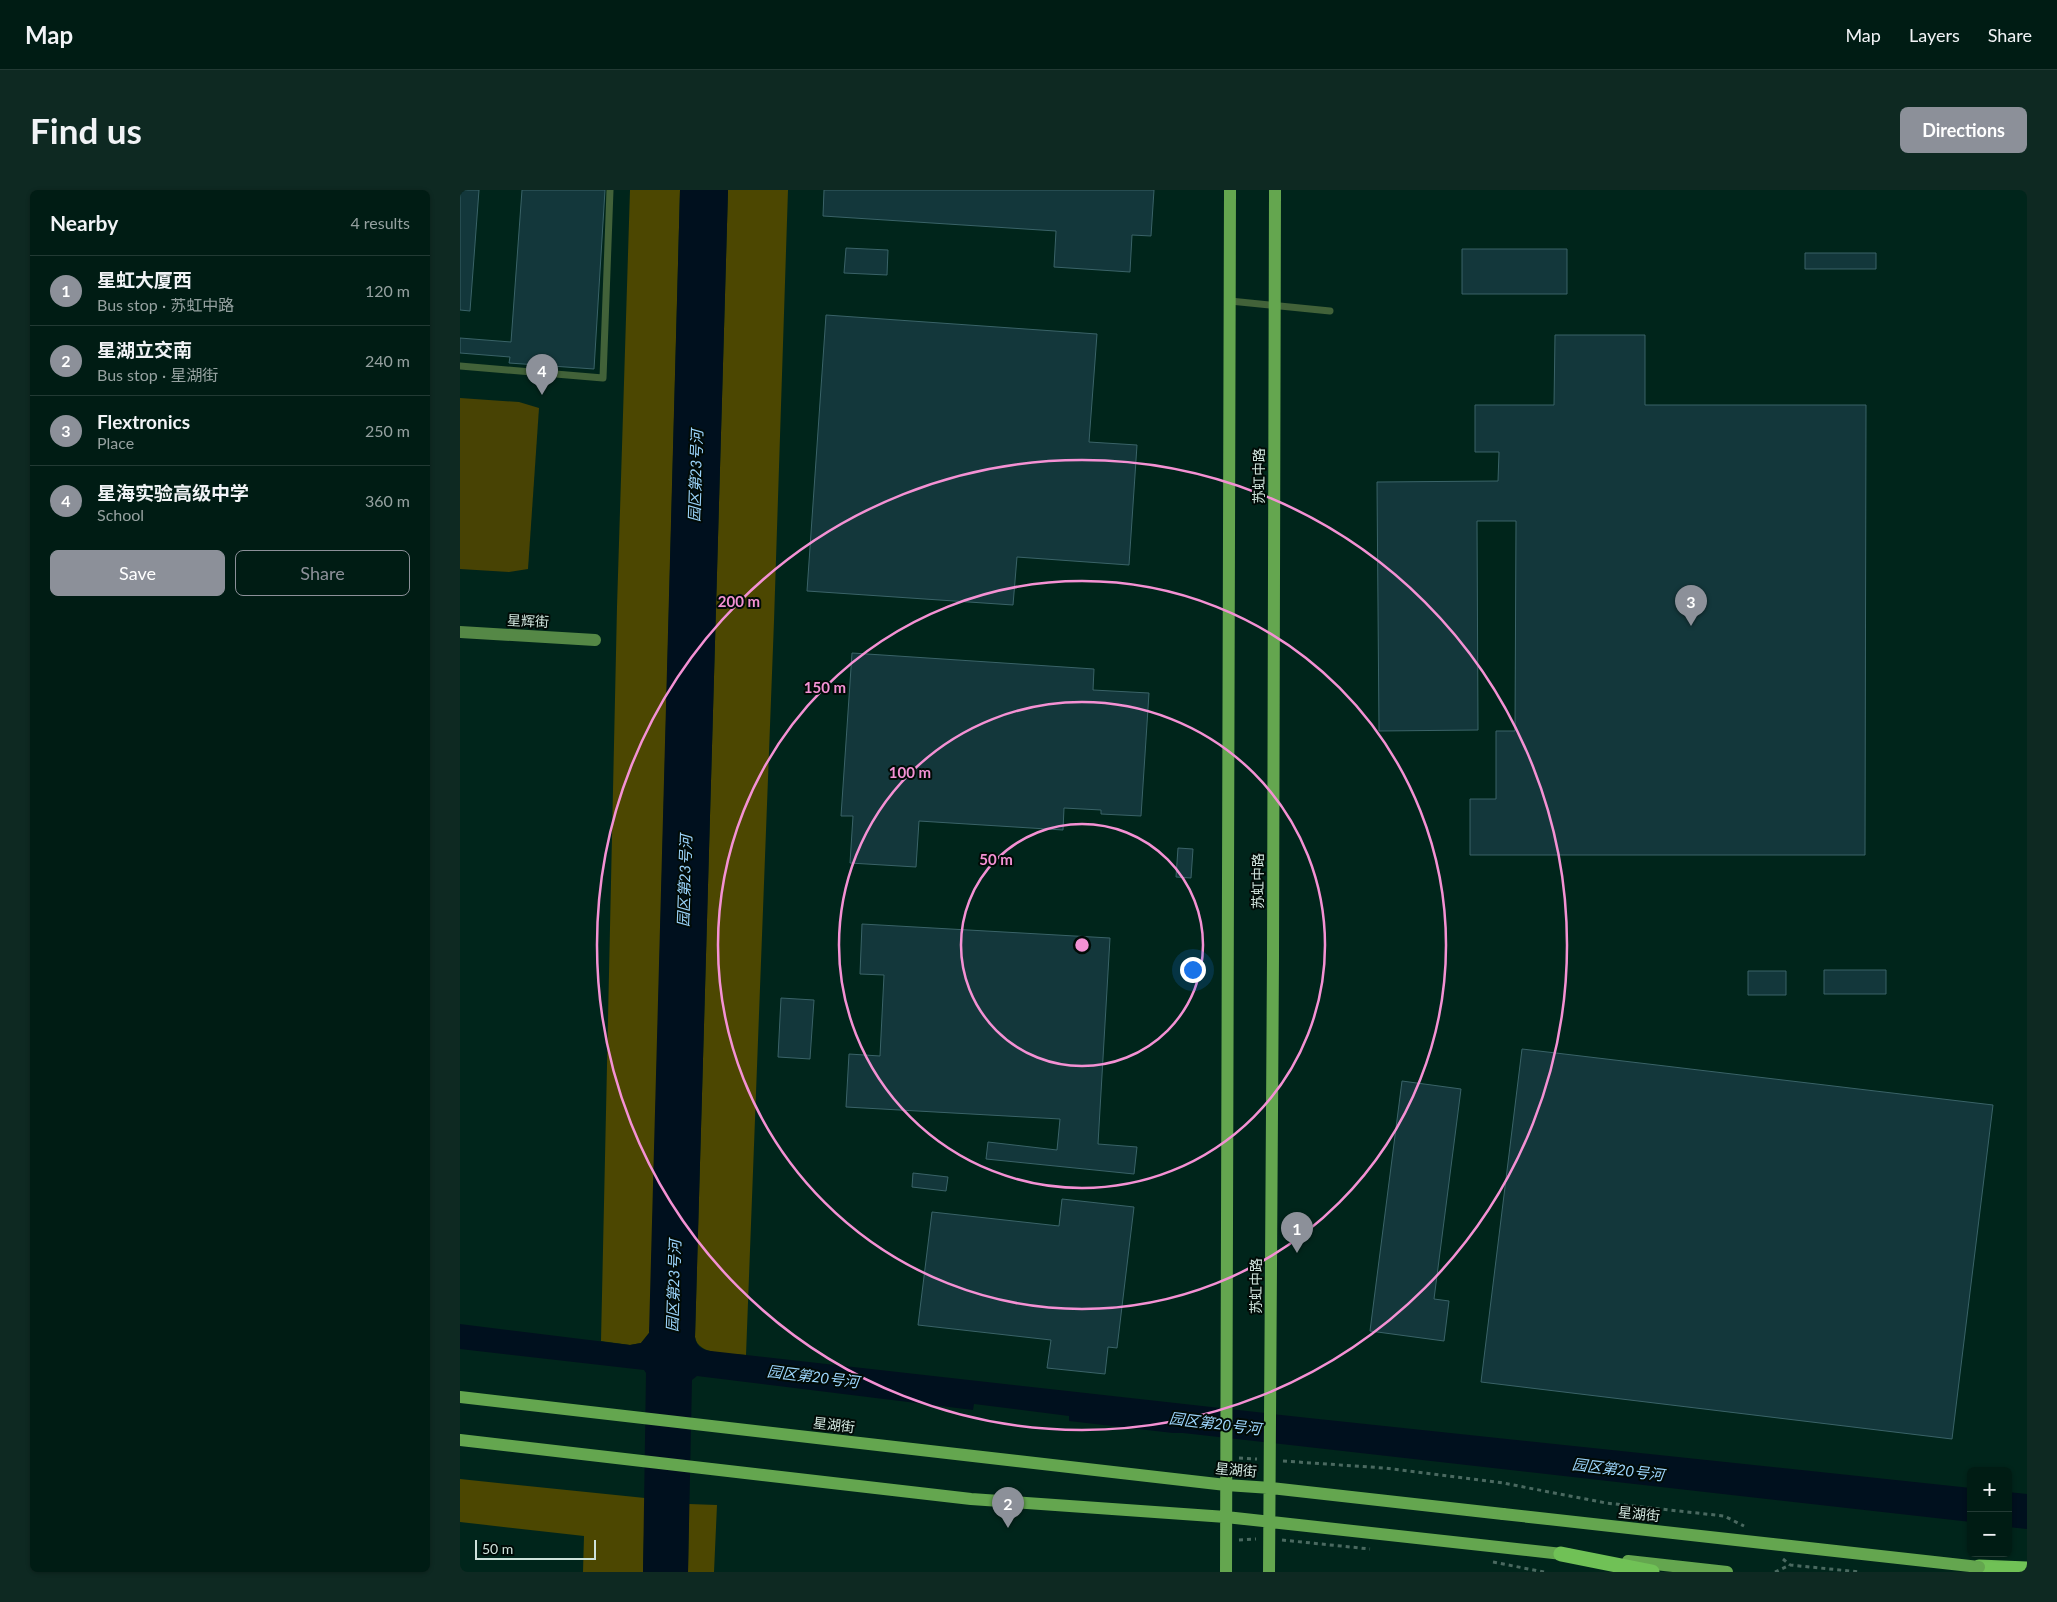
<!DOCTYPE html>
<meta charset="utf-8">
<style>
:root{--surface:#001c14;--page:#0e2922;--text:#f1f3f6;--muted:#95a1a0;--line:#223a34;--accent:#8c9099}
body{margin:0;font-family:Lato,"Noto Sans SC",sans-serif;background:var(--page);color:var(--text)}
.controls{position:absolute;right:15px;bottom:15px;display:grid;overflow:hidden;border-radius:8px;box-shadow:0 1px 4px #0004}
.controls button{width:45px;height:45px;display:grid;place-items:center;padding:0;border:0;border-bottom:1px solid var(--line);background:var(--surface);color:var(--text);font:25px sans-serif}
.scale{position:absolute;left:15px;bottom:12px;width:121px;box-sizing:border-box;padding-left:5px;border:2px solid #cee2db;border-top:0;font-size:14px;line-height:18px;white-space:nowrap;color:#cee2db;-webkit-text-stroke:4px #010b07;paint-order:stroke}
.you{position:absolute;left:732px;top:779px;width:18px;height:18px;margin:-12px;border:4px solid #fff;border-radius:50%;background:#1a73e8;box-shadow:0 0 0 8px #1a73e833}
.badge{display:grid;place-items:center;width:32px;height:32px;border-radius:50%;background:var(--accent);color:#fff;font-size:16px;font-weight:700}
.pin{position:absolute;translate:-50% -41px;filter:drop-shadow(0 1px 2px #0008)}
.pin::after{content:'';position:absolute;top:26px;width:18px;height:15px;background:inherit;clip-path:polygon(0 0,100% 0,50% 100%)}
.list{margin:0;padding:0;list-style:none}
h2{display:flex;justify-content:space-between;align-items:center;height:65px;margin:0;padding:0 20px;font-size:21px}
h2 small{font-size:16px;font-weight:400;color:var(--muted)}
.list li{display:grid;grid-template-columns:32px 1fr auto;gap:15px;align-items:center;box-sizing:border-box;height:70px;padding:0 20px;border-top:1px solid var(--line)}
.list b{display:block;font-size:19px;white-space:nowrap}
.list p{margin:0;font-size:16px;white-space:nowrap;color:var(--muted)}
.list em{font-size:16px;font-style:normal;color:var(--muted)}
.actions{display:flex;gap:10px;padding:15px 20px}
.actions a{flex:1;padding:11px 0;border:1px solid var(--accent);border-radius:8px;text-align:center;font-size:18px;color:var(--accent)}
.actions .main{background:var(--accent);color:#fff}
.map{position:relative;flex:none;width:1567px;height:1382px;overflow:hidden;border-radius:8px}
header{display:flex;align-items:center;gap:30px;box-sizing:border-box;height:70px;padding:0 25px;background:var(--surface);border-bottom:1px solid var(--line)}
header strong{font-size:24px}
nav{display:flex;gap:28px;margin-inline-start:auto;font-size:18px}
.intro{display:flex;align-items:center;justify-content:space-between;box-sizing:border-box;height:120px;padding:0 30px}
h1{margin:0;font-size:35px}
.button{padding:12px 22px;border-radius:8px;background:var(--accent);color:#fff;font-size:18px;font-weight:700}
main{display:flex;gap:30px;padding:0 30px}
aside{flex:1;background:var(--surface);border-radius:8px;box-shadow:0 1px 4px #0004}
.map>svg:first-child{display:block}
</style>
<header>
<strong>Map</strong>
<nav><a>Map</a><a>Layers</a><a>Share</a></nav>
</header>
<div class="intro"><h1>Find us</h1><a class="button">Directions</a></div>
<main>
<aside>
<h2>Nearby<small>4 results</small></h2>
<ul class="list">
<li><span class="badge">1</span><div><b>星虹大厦西</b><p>Bus stop · 苏虹中路</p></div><em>120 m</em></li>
<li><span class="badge">2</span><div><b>星湖立交南</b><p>Bus stop · 星湖街</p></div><em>240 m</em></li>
<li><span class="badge">3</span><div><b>Flextronics</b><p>Place</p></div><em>250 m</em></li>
<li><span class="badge">4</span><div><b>星海实验高级中学</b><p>School</p></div><em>360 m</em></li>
</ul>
<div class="actions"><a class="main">Save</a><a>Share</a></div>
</aside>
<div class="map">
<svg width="1567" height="1382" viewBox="0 0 1567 1382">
<rect width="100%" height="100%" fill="#00251b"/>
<path fill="#484304" d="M0,208L59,212L79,218L68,379L49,382L0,379Z"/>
<path fill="#4c4701" d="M170,0H220L190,1136L189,1143L181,1153L170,1155L141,1151L157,417Z
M268,0H328L314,431L286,1165C270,1163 238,1166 235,1147Z
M0,1289L185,1308L183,1382H123L124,1346L0,1332Z
M229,1314L257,1315L254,1382H228Z"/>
<path fill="#00101e" d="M220,0H268L235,1147C236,1156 242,1160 251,1161L849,1228L1511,1298V1332L723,1243H713L609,1231V1226L514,1214L513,1220L237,1186L232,1190L228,1382H183L186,1183L184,1180L0,1159V1134L170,1155L181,1153L189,1143Z
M1548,1302L1567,1304V1339L1548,1337Z"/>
<path fill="#13373b" stroke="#3a6368" d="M0,0H19L10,121L0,120Z
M62,0H145L134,179L49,173L50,167L0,163V148L51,152Z
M364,0H694L691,46L672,45L670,82L594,77L596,41L363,26Z
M386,58L428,60L427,85L384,83Z
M1002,59H1107V104H1002Z
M1345,63H1416V79H1345Z
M366,125L637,144L629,252L677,255L669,375L557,367L553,415L347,401Z
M1095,145H1185V215H1406L1405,665H1010V609H1036V541H1055L1056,331H1017L1018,540L919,541L917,292L1038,291L1039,262H1015V215H1094Z
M392,463L634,479L633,500L689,503L681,626L641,624V620L604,618L603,640L459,631L456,677L390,673L393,626H381Z
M718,658L733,659L731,688L716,687Z
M402,734L650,748L638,954L677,957L674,984L526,969L528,952L597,960L600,929L386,917L389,864L420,866L424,785L400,784Z
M1364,780H1426V804H1364Z
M1288,781H1326V805H1288Z
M321,808L354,810L350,869L318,867Z
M1062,859L1533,915L1492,1249L1021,1192Z
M942,891L1001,899L974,1109L989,1111L984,1151L910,1141Z
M453,983L488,987L486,1001L452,997Z
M602,1009L674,1017L657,1158L648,1157L645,1184L587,1178L591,1150L458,1135L472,1022L599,1036Z"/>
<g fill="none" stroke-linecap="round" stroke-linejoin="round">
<path stroke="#4a6960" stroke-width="3" stroke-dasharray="4 4" stroke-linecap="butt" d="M779,1268L797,1269
M823,1271L924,1278L1043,1293L1146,1313L1264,1326L1284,1336
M779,1350L796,1349
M822,1350L910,1359
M1323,1369L1330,1375
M1033,1372L1084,1382
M1315,1382L1330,1375L1400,1382"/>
<path stroke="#426239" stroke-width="7" d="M770,111L870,121
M0,176L143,188L150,0"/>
<path stroke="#558846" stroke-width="12" d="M0,442L135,450"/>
<path stroke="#64a64f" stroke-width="12" d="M0,1207L766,1295L811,1298L1043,1324
M0,1250L511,1309L766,1327L1111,1365
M1168,1371L1267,1382
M766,1382L770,0
M809,1382L813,768L815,0"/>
<path stroke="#70c156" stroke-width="15" d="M1101,1364L1192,1382
M1519,1377L1567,1379"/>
<path stroke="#64a64f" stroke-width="12" d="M1043,1324L1519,1377"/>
</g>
<g fill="none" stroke="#f491d4" stroke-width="2.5">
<circle cx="622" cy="755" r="121"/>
<circle cx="622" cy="755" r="243"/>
<circle cx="622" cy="755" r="364"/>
<circle cx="622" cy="755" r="485"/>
</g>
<g text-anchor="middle" stroke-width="4" stroke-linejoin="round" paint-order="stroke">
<g font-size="14" fill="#cee2db" stroke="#010b07">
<text transform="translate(799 286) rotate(-90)" y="5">苏虹中路</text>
<text transform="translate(68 431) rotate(3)" y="5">星辉街</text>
<text transform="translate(798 691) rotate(-90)" y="5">苏虹中路</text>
<text transform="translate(796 1096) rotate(-90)" y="5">苏虹中路</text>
<text transform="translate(374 1235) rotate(7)" y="5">星湖街</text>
<text transform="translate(776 1280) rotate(5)" y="5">星湖街</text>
<text transform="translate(1179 1324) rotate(6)" y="5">星湖街</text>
</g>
<g font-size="15" font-style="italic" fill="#9bd4fb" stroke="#010b07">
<text transform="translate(236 286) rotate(-88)" y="5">园区第23号河</text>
<text transform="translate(225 691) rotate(-88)" y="5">园区第23号河</text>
<text transform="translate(214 1096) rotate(-88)" y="5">园区第23号河</text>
<text transform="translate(353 1187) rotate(7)" y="5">园区第20号河</text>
<text transform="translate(755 1234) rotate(7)" y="5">园区第20号河</text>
<text transform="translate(1158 1280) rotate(7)" y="5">园区第20号河</text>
</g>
</g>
<circle cx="622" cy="755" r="8" fill="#f491d4" stroke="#010b07" stroke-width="2.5"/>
<g font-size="15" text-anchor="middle" font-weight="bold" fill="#f491d4" stroke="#010b07" stroke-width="4" stroke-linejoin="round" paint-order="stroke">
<text x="279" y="417">200 m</text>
<text x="365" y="503">150 m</text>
<text x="450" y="588">100 m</text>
<text x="536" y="675">50 m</text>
</g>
</svg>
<div class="controls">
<button>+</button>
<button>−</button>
</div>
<div class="scale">50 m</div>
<div class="you"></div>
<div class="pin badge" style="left:837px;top:1063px">1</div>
<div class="pin badge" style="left:548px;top:1338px">2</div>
<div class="pin badge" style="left:1231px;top:436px">3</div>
<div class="pin badge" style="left:82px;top:205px">4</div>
</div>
</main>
